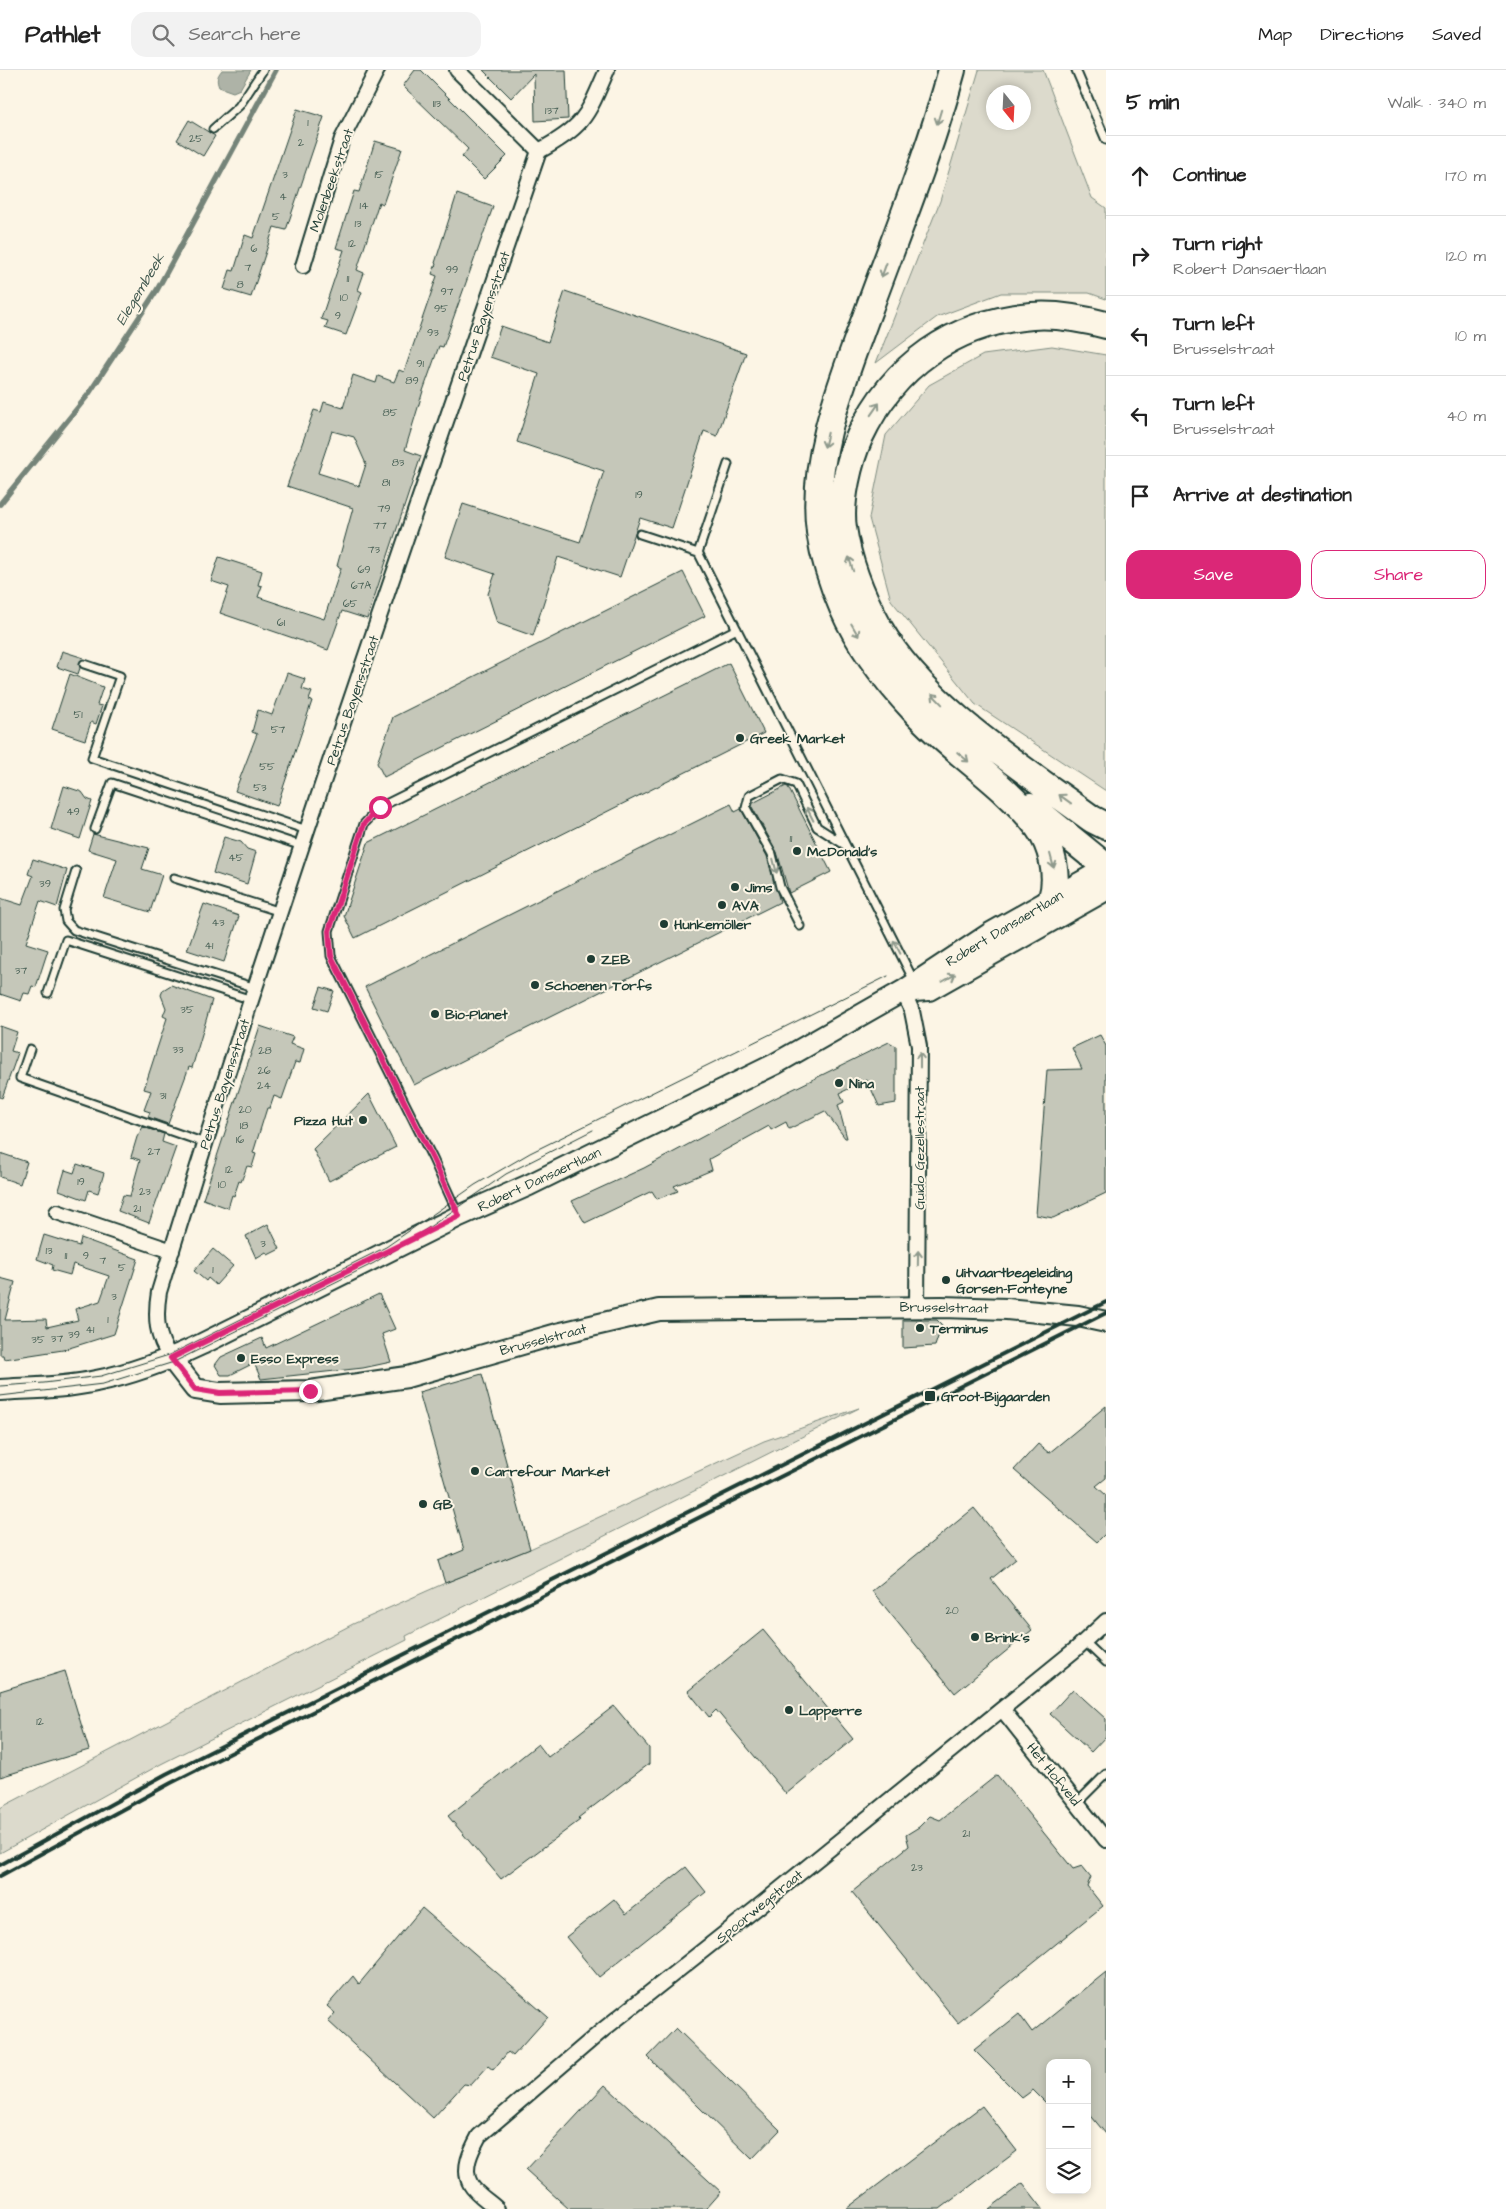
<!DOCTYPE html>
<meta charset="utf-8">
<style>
:root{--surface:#fff;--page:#f2f2f2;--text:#222;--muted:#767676;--line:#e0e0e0;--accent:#db2777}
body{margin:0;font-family:"Architects Daughter",sans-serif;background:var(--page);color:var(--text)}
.controls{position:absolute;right:15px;bottom:15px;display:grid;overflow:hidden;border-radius:10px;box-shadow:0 2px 8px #0003}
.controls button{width:45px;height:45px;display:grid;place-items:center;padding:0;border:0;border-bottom:1px solid var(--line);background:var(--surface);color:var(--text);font:25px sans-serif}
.compass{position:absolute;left:986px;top:15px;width:45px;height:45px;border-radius:50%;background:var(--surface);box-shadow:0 2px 8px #0003;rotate:162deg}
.stop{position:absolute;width:15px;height:15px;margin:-11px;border:4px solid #db2777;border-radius:50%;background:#fff}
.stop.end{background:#db2777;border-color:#fff;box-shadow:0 1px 5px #0008}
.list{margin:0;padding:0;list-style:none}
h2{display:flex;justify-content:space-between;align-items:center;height:65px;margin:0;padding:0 20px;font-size:21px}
h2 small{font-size:16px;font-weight:400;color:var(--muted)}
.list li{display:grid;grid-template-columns:32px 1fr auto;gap:15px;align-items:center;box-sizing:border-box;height:80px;padding:0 20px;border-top:1px solid var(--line)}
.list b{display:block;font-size:19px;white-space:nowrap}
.list p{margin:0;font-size:16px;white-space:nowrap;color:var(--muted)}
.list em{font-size:16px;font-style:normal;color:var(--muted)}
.actions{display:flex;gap:10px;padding:15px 20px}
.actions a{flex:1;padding:11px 0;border:1px solid var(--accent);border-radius:15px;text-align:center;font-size:18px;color:var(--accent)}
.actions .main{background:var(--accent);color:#fff}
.icon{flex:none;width:28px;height:28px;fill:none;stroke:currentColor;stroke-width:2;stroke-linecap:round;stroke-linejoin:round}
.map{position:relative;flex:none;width:1106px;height:2139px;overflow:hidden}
header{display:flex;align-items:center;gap:30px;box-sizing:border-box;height:70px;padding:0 25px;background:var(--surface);border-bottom:1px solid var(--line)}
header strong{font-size:24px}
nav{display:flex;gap:28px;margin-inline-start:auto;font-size:18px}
.search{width:350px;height:45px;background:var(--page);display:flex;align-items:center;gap:12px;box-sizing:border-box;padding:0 18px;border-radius:15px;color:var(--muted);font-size:19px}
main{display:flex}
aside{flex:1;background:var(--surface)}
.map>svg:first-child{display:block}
</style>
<header>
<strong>Pathlet</strong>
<div class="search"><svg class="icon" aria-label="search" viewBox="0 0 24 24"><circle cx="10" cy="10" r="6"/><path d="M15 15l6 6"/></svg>Search here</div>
<nav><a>Map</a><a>Directions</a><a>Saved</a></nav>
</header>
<main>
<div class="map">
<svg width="1106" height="2139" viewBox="0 0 1106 2139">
<rect width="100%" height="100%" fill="#fcf5e5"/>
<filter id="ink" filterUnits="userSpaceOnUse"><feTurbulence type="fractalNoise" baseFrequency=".02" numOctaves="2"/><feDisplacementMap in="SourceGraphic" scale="10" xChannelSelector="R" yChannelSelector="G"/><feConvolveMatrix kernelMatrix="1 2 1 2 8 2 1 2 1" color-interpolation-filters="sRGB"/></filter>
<g filter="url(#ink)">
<path fill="#dcdacc" stroke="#7e8c80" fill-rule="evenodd" d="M979,0H1043L1092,128L1106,138V229L1089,223H1001L937,247L876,293L940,131ZM994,22H1024V52H994Z
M1052,276L1106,285V721L975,634L891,530L869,448L886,365L929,315L983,285Z
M859,1338L406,1566L407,1570L161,1694L0,1783V1738L353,1554L445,1513L530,1479L764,1371Z"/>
<path fill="#aeb3a7" stroke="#758479" d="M222,0H251L240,19L233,22L219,17C216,10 217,6 222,0Z"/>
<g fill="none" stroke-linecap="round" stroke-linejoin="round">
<path stroke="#758479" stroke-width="5.5" d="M0,434L88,325L157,220L276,0"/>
</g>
<path fill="#c5c7b9" stroke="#1f3d34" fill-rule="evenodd" d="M415,0H421L507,86L484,109L462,87L468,79L403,16Z
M483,0H566L568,49L535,51L534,4L511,28Z
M297,39L324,47L286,160L274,157L251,227L224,219L230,200L234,201L245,165L253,168Z
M189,50L215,66L203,86L177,70Z
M375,71L402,79L383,134L379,132L357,200L364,203L358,220L362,222L346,265L325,258L328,251L321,249L344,180L336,178L354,121L359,122Z
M457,124L493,137L443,277L439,276L423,321L405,380L421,386L367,549L342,541L328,580L220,543L229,517L211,511L219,487L262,501L258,515L262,516L258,527L324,549L341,498L337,496L353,438L287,416L314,340L321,342L324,332L343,338L353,305L376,313L378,306L394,312L399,300L404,302L437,206L432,204L436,194L435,193ZM332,361L354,367L366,394L359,416L318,403Z
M565,221L746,283L717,366L704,361L672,458L640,448L620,507L558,487L533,566L497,553L488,524L495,504L445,487L463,434L580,472L604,401L517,372L539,304L490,287L501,256L548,272Z
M683,502L705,546L384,707L377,693L393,647Z
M62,581L84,588L79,593L80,598L78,604L57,597Z
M729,593L764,663L355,868L344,846L368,773Z
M287,603L305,609L302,619L312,622L309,630L312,631L277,736L235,721L257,664L252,662L258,640L272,645Z
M70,604L103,617L97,635L102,636L96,654L91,652L85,670L52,659Z
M64,716L82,722L87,729L92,731L80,769L51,759Z
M786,716L788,717L831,802L789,823L777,782L752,737L753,733Z
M731,734L735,742L741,739L767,786L780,832L414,1015L365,917Z
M93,764L149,778L142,799L162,805L150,842L104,828L117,789L88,780Z
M224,767L241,772L247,779L256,782L247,814L213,803Z
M33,789L67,800L57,837L40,831L26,873L48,880L36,917L32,916L29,924L24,923L21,931L0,924V828L22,835L33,806L28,804Z
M204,834L239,846L224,892L187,880Z
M171,915L212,930L192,998L189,997L168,1054L148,1047L150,1042L144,1040L151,1021L144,1019L167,948L163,946L166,938L161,925L163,920Z
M321,917L334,921L327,941L314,937Z
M0,956L17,962L11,981L18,983L2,1028L0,1027Z
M260,956L293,967L290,974L304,979L300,993L295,992L282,1029L274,1026L270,1038H267L253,1083L256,1084L252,1097L247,1096L241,1112L239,1111L234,1126L232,1125L228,1138L203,1129Z
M1100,965L1106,976V1123L1053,1148L1036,1145L1047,1000L1082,999L1072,978Z
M889,972L896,976V1033L879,1036L867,1010L840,1023L844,1032L838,1035L847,1068H845L825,1041L789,1059L786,1052L771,1060L769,1056L709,1089L712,1100L674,1116L678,1121L657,1129L652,1121L585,1153L572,1131L644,1098L775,1028Z
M369,1024L396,1077L329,1111L313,1079Z
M143,1057L164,1064L162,1072L176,1077L149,1153L118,1141L123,1125L130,1126L140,1090L131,1087L137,1067Z
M0,1083L27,1092L20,1114L0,1107Z
M77,1094L104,1103L98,1123L89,1120L86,1130L59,1120L65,1100L74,1103Z
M268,1154L280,1179L268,1185L266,1182L256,1188L246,1166Z
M44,1165L79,1176L81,1168L138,1189L114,1264L63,1280L4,1289L3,1285H0V1208L15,1212L5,1250L46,1249L47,1257L78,1250L75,1239L100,1231L109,1206L73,1194L70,1205L52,1200L53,1195L37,1189Z
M213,1179L233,1196L216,1215L208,1208L206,1211L194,1201Z
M379,1224L395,1259L382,1264L391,1292L363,1298L261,1309L254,1293L230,1305H221L215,1295L221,1287L262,1268L266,1278Z
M903,1250H937L942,1255L935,1276L903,1278Z
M482,1304L530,1479L445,1513L438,1491L464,1480L419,1322Z
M1106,1336V1408L1096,1416L1106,1425V1463L1097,1472L1014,1400L1038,1374L1049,1383Z
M974,1438L1016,1489L991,1509L1032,1560L955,1623L872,1521Z
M763,1560L853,1669L786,1724L716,1640L709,1647L688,1621Z
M65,1601L89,1680L0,1707V1621Z
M1073,1619L1106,1649V1666L1091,1682L1050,1644Z
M614,1636L649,1678V1694L578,1748L580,1750L501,1809L448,1746L538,1674L548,1687Z
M997,1705L1073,1799L1082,1796L1091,1807L1087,1816L1103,1836L958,1953L852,1822L909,1776L906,1765L919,1757L930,1746L940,1750Z
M686,1797L706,1822L599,1907L566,1867L614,1829L626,1844Z
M422,1838L548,1947L513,1986L508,1982L493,2000L488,1996L471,2015L464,2014L433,2048L328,1951L335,1943L327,1936L353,1906L359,1914Z
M1106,1902V2064L1087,2041V1993H1050V2037L1033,2020L1022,2028L974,1980L1019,1944L1032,1962Z
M676,1958L780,2060L752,2089L648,1987Z
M605,2015L721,2122L706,2139H569L526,2100Z
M982,2036L1017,2081L940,2139H846Z
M1023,2113L1043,2139H989Z"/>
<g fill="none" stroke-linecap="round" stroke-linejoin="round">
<g stroke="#1f3d34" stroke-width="11">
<path id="lane" d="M1076,0L1106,70
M213,59L239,36L263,0
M640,464L698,483L728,394
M698,482L914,911
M84,594L120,606L92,688L307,760
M95,759L112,713L302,776
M76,801L64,840L66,851L74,860L256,918
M174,808L281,842
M800,856L780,817L772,784L746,738L749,726L782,709L796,714L817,757L845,775
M48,923L66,870L252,930
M30,979L20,1008L205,1073
M458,1144L433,1089L331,886L329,861L364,754L380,737L737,559
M1084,1571L1106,1592
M1077,1733L1106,1704"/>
</g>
<g stroke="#1f3d34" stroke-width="18">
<path id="street" d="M457,0L539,81
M303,196L342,69L377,0
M903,921L912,941L919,976L917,1236
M57,1142L172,1181
M171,1288C156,1268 155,1246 159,1222C276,838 409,460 539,81C585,56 587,46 607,0
M1002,1639L1106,1770
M497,2139C490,2132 476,2124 471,2115C461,2099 472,2079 479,2066L604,1959L758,1837L1076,1579L1106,1551"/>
</g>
<g stroke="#1f3d34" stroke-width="24">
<path id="secondary" d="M914,921L929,920L1106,820
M171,1288L195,1319L220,1323L310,1321L407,1307L557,1264L659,1240L942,1237L1007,1239L1078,1246L1106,1252
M0,1320C32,1318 65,1318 96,1311C133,1304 168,1290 202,1274L459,1146L529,1115L775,994L903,921L989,864L1106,798"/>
</g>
<g stroke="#1f3d34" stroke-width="30">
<path id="highway" d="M952,0C930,82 898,160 869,239C844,307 810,388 820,462C824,488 832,513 843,538C859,575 888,612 915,641C953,683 1004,712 1038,757C1052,776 1059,806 1052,828
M1106,255C1083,249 1056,244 1032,246C954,252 893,296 860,366C849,390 839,432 843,458C848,493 862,527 879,558C923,636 1021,697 1092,749L1106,756
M1031,736L1106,797"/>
</g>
<use href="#lane" stroke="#fcf5e5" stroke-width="7"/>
<use href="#street" stroke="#fcf5e5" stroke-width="14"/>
<use href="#secondary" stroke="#fcf5e5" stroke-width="20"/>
<use href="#highway" stroke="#fcf5e5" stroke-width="26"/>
<path stroke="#1f3d34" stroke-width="1" d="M0,1316L44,1313L101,1306L169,1285L386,1177L475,1115L530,1083L888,906
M0,1326L103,1314L174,1292L374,1193L415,1167L506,1104L593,1060"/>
<path stroke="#1f3d34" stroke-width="4" d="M0,1795L166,1704L1106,1232
M0,1806L171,1713L1106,1243"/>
</g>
<defs><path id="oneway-shaft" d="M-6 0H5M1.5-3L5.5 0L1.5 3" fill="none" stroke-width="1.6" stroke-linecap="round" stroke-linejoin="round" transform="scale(1.25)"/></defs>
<g stroke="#8e998c">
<use href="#oneway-shaft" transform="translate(939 47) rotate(107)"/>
<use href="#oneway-shaft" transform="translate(884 200) rotate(110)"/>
<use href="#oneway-shaft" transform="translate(875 339) rotate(-55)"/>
<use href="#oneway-shaft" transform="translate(826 370) rotate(103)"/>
<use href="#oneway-shaft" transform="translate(851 494) rotate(-107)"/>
<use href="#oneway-shaft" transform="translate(855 560) rotate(60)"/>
<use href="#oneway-shaft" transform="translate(937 629) rotate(-134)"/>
<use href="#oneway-shaft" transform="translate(963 687) rotate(40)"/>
<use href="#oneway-shaft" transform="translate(1065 729) rotate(-144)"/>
<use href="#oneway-shaft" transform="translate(810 744) rotate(-117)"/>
<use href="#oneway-shaft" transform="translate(1052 791) rotate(75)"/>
<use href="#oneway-shaft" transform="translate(775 796) rotate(76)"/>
<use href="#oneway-shaft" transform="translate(897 877) rotate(-117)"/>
<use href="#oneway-shaft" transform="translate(949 908) rotate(-30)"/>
<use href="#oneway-shaft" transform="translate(920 990) rotate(-90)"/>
<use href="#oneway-shaft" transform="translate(918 1188) rotate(-89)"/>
</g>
</g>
<g fill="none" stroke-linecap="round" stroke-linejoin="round" filter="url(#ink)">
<path stroke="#db2777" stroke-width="6" d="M310,1321L220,1323L195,1319L171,1288L459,1146L433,1089L331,886L329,861L364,754L380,737"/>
</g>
<g fill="#1f3d34" stroke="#fcf5e5" stroke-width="2">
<circle cx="740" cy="668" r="5"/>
<circle cx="797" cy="781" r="5"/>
<circle cx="735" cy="817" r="5"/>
<circle cx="722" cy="835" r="5"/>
<circle cx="664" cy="854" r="5"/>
<circle cx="591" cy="889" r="5"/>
<circle cx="535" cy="915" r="5"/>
<circle cx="435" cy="944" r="5"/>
<circle cx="839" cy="1013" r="5"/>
<circle cx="363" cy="1050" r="5"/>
<circle cx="946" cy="1210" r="5"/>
<circle cx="920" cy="1258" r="5"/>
<circle cx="241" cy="1288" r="5"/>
<rect x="924" y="1320" width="12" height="12" rx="2.5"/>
<circle cx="475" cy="1401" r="5"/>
<circle cx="423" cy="1434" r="5"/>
<circle cx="975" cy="1567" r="5"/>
<circle cx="789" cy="1640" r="5"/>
</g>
<g text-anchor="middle" stroke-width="4" stroke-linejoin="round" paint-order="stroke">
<g font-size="11" fill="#486055">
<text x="437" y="37">113</text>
<text x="552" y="44">137</text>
<text x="308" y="56">1</text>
<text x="196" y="72">25</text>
<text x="301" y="76">2</text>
<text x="285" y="108">3</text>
<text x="379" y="108">15</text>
<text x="283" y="130">4</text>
<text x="364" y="139">14</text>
<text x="276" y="150">5</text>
<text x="358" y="157">13</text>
<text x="352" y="177">12</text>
<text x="254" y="182">6</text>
<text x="248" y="201">7</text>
<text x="452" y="203">99</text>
<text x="348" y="212">11</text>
<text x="240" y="218">8</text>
<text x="447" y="225">97</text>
<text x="344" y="231">10</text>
<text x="441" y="242">95</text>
<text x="338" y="249">9</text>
<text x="433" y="266">93</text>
<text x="420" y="297">91</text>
<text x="412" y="314">89</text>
<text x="390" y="346">85</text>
<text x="398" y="396">83</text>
<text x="386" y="416">81</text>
<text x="639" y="428">19</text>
<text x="384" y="442">79</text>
<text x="380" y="459">77</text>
<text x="374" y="483">73</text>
<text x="364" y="503">69</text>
<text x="361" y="519">67A</text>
<text x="350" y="537">65</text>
<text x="281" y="556">61</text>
<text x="78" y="648">51</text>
<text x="278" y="663">57</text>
<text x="267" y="700">55</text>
<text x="260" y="721">53</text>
<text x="73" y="745">49</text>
<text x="791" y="772">11</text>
<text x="236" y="791">45</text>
<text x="45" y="817">39</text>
<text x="218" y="856">43</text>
<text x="209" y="879">41</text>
<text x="21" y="904">37</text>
<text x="187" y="943">35</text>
<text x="178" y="983">33</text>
<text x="265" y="984">28</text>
<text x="264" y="1004">26</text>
<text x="264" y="1019">24</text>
<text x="163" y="1029">31</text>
<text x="245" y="1043">20</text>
<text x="244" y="1059">18</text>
<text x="240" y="1073">16</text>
<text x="154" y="1085">27</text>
<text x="229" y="1103">12</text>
<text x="81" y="1115">19</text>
<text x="222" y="1118">10</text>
<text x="145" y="1125">23</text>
<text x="137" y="1142">21</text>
<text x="263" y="1177">3</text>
<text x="49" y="1184">13</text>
<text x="66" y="1189">11</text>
<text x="86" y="1189">9</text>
<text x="103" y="1194">7</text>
<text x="122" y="1201">5</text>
<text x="213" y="1203">1</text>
<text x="114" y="1230">3</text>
<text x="108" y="1253">1</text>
<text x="90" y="1263">41</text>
<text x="74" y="1268">39</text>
<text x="57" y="1272">37</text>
<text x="38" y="1273">35</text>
<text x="952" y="1544">20</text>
<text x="40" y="1655">12</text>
<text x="966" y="1767">21</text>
<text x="917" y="1801">23</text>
</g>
<g font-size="14" fill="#1f3d34" stroke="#fcf5e5">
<text transform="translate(331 110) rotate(-71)" y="5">Molenbeekstraat</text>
<text transform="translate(483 246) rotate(-71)" y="5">Petrus Bayensstraat</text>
<text transform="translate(352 630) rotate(-71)" y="5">Petrus Bayensstraat</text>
<text transform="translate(1004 858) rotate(-31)" y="5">Robert Dansaertlaan</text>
<text transform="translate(224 1014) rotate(-72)" y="5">Petrus Bayensstraat</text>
<text transform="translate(919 1078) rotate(-90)" y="5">Guido Gezellestraat</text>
<text transform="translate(539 1109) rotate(-25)" y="5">Robert Dansaertlaan</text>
<text transform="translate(944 1237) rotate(1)" y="5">Brusselstraat</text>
<text transform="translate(543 1269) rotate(-15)" y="5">Brusselstraat</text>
<text transform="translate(1054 1704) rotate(51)" y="5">Het Hofveld</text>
<text transform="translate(759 1836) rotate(-39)" y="5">Spoorwegstraat</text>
</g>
<g font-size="14" font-weight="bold" fill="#1f3d34" stroke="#fcf5e5" text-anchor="start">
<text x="750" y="673">Greek Market</text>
<text x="807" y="786">McDonald's</text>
<text x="745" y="822">Jims</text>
<text x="732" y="840">AVA</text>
<text x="674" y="859">Hunkemöller</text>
<text x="601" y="894">ZEB</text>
<text x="545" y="920">Schoenen Torfs</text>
<text x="445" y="949">Bio-Planet</text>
<text x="849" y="1018">Nina</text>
<text x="353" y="1055" text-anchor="end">Pizza Hut</text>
<text x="956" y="1207">Uitvaartbegeleiding<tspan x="956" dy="16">Gorsen-Fonteyne</tspan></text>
<text x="930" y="1263">Terminus</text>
<text x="251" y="1293">Esso Express</text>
<text x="941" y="1331">Groot-Bijgaarden</text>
<text x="485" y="1406">Carrefour Market</text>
<text x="433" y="1439">GB</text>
<text x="985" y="1572">Brink's</text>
<text x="799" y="1645">Lapperre</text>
</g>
<g font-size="15" font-style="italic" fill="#435a51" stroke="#fcf5e5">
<text transform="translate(140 219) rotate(-59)" y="5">Elegembeek</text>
</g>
</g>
</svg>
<div class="controls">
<button>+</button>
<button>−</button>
<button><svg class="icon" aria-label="layers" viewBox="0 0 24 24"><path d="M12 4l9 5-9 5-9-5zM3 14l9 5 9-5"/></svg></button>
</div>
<svg class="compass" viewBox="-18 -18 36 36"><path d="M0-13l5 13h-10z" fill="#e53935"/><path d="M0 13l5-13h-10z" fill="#767676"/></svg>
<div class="stop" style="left:380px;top:737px"></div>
<div class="stop end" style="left:310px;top:1321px"></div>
</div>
<aside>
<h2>5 min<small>Walk · 340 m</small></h2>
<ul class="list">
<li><svg class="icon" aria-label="ahead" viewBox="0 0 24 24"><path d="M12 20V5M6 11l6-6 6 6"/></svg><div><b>Continue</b></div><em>170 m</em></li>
<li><svg class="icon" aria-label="right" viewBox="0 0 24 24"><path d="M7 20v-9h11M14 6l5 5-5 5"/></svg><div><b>Turn right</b><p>Robert Dansaertlaan</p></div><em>120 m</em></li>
<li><svg class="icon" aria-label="left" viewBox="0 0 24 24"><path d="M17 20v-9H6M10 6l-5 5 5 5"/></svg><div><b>Turn left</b><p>Brusselstraat</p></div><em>10 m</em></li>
<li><svg class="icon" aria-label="left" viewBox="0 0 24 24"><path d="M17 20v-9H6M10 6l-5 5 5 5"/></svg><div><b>Turn left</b><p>Brusselstraat</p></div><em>40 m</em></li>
<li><svg class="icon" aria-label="arrive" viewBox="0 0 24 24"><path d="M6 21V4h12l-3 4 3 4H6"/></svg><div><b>Arrive at destination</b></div></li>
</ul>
<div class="actions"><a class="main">Save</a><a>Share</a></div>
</aside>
</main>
